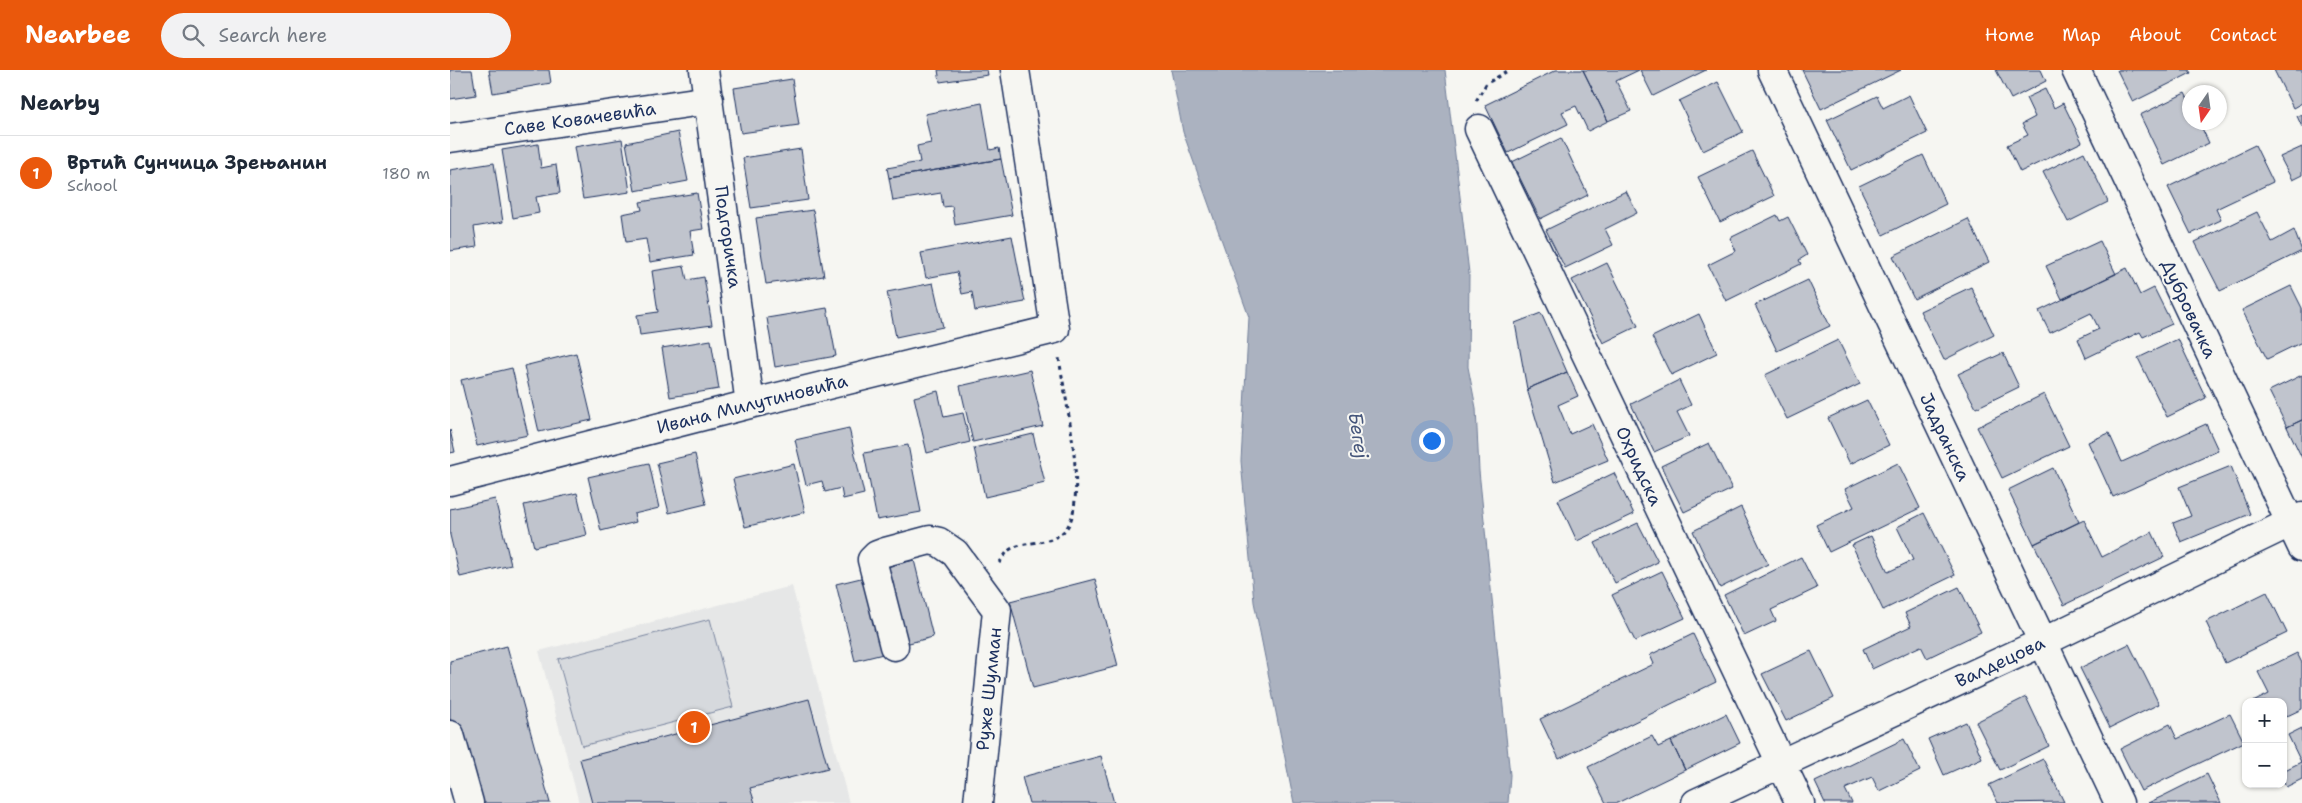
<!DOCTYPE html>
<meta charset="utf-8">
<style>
:root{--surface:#fff;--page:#f2f2f3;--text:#1f2937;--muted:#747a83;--line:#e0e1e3;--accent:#ea580c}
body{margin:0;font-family:"Shantell Sans",sans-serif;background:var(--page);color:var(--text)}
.controls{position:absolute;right:15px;bottom:15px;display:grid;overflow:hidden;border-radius:10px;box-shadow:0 1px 4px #0004}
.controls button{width:45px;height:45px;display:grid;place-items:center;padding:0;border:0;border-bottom:1px solid var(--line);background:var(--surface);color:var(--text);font:25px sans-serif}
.compass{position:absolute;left:1732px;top:15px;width:45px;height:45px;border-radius:50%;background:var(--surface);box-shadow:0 1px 4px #0004;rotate:193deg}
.you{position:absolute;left:981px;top:370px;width:18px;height:18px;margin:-12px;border:4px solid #fff;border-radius:50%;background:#1a73e8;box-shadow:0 0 0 8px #1a73e833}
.badge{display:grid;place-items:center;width:32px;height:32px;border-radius:50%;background:var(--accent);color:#fff;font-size:16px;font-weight:700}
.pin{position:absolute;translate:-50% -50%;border:2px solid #fff;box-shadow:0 1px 5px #0006}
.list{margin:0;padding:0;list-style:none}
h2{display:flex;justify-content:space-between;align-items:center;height:65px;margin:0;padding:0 20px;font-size:21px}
h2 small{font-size:16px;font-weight:400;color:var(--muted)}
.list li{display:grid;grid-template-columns:32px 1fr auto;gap:15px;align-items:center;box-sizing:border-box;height:75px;padding:0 20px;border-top:1px solid var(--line)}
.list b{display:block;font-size:19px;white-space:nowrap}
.list p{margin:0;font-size:16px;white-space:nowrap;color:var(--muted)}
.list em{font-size:16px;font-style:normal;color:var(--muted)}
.icon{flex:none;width:28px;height:28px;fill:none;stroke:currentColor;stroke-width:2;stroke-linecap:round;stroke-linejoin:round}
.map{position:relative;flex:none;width:1852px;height:733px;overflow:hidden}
header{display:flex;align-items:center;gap:30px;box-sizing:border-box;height:70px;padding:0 25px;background:var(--accent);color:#fff}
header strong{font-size:24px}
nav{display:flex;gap:28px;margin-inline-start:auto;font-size:18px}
.search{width:350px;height:45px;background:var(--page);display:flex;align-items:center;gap:12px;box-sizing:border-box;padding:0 18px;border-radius:28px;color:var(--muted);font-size:19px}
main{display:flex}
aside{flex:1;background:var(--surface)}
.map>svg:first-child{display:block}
</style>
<header>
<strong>Nearbee</strong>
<div class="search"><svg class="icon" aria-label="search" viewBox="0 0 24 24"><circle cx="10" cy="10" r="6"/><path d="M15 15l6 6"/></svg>Search here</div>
<nav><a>Home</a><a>Map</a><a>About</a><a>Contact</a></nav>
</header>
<main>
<aside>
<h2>Nearby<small></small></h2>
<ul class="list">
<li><span class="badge">1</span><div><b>Вртић Сунчица Зрењанин</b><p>School</p></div><em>180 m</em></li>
</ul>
</aside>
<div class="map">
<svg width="1852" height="733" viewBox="0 0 1852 733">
<rect width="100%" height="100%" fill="#f6f6f2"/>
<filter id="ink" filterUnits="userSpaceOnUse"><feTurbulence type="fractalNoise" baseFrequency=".02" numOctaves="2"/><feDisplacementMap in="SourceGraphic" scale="10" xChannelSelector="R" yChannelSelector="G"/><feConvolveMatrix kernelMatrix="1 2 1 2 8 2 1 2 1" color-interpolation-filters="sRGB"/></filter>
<g filter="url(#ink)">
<path fill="#e6e7e7" d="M342,516L399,733H129L89,581Z"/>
<path fill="#d6d9dd" stroke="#78849e" d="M260,549L283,637L132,676L108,589Z"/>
<path fill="#abb2c0" stroke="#717e99" d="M721,0H995L1019,203L1018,297L1026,338L1029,401L1060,705L1058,733H844L804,532L791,391L799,247L733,62Z"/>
<path fill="#c0c4cd" stroke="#1b2f5e" d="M0,0H22L26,25L0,29Z
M39,0H99L101,13L43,23Z
M488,0H537L538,5L490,12Z
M1106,0H1133L1158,51L1138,61L1126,36L1112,42L1118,54L1058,83L1035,35Z
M1133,0H1189L1166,11L1181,41L1158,51Z
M1190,0H1256L1203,26Z
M1352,0H1451L1371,39Z
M1546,0H1591L1596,11L1561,29Z
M1667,0H1739L1741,3L1683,32Z
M1824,0H1852V33L1843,38Z
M342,9L349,55L291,63L284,18Z
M1268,12L1293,62L1253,81L1229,31Z
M1595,19L1604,38L1613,33L1632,72L1570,102L1557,75L1578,65L1572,54L1585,47L1576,28Z
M1735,23L1740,33V52H1749L1759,73L1714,95L1690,45Z
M1459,25L1477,63L1401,100L1377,50L1427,26L1433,38Z
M532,33L540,80L549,78L551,89L439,108L437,98L470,92L467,76L481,73L475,44Z
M1852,44V57L1847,46Z
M228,62L238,111L185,121L176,73Z
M1111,68L1138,125L1090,149L1062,92Z
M172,69L180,122L133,129L124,77Z
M88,74L91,98L106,95L110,123L86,127L89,143L63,148L52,80Z
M1805,75L1823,112L1766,139L1771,150L1741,164L1718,117Z
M1852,77V105L1842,110L1830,87Z
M351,79L358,130L301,138L293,88Z
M1302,81L1324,126L1270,152L1248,107Z
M1634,82L1658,132L1618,152L1593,102Z
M1473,85L1496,134L1433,165L1409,116Z
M551,89L562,145L505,155L502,136L493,137L491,123L443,131L439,108Z
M44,93L53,152L24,157L27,177L0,181V100Z
M1176,121L1187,143L1155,159L1163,175L1115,198L1096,160Z
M247,123L253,159L240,161L244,185L200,192L196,169L176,172L172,144L192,140L190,132Z
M363,140L374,206L316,214L306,148Z
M1807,142L1822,172L1844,160L1852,181L1770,221L1745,172Z
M1327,145L1330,151L1338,147L1357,185L1349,190L1351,194L1276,231L1258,195L1286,181L1280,168Z
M1518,149L1539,192L1464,229L1443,186Z
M562,166L575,232L525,241L522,222L512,224L507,202L476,208L471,183Z
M1650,171L1666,204L1612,229L1596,196Z
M1157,193L1188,256L1153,273L1122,210Z
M234,196L237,210L254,207L262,255L190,265L187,245L208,242L202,201Z
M1677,198L1690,225L1704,218L1722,254L1693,267L1690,262L1636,288L1628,269L1649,259L1641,243L1600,263L1589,241Z
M1358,210L1380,256L1327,281L1305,235Z
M483,213L493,257L446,267L437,222Z
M1841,216L1852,238V272L1817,289L1792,240Z
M1521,217L1544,265L1494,290L1470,241Z
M377,238L386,286L325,297L317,248Z
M1091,243L1117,302L1077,319L1065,253Z
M1249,244L1267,283L1221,305L1202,267Z
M1728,269L1756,328L1717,347L1688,288Z
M261,270L269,319L220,327L212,278Z
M1388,270L1410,314L1337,349L1315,305Z
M126,283L142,350L89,362L74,296Z
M1553,283L1569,317L1526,338L1508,304Z
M62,298L78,365L27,376L11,310Z
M580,300L593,356L523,372L510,316Z
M1117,302L1128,326L1108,335L1120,364L1142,354L1158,390L1105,412L1077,319Z
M1852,305V350L1837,357L1819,321Z
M1229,310L1241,335L1227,342L1239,366L1204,382L1181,334Z
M488,321L494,347L513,343L520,372L477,383L464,327Z
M1594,324L1619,376L1552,408L1527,357Z
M1417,330L1439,375L1400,394L1378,348Z
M1852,350V388L1837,357Z
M1756,354L1768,380L1663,427L1638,372L1659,363L1672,392Z
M399,358L414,424L393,429L391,418L375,422L372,411L356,415L345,370Z
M0,360L5,382L0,383Z
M583,364L595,413L535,427L524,378Z
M1259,373L1282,419L1234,442L1211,396Z
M458,375L471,442L427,450L414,383Z
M245,384L256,434L219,443L207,393Z
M199,393L209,438L184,444L186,452L151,461L138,407Z
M1448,393L1470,438L1379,482L1366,455L1404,437L1395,419Z
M344,394L355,442L295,457L283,409Z
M1781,396L1800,444L1731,472L1723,453L1741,446L1729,417Z
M1603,398L1629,452L1584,474L1558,420Z
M1164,403L1184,444L1127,471L1108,430Z
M127,423L137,465L84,477L74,435Z
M45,429L61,495L10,507L0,465V439Z
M1291,437L1318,494L1270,518L1243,461Z
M1474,443L1505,505L1433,540L1402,475L1421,466L1438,502L1463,490L1447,457Z
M1634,450L1652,487L1702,462L1714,487L1614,535L1584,474Z
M1188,453L1208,492L1165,513L1145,473Z
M1351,487L1367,518L1321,540L1326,551L1294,566L1274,525Z
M464,490L483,567L455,574L436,497Z
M1212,501L1235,548L1185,571L1162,525Z
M415,507L433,584L405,591L386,514Z
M645,509L668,596L583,618L560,531Z
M1509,517L1531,562L1477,588L1471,576L1422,599L1413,579L1461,556L1455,543Z
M1817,522L1837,563L1775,593L1756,552Z
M1243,564L1266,612L1109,689L1090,649L1204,594L1200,585Z
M1679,574L1709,634L1660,658L1630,598Z
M57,576L100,733H23L0,648V591Z
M1361,581L1384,628L1336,651L1312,604Z
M1847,583L1852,593V639L1833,648V632H1803L1819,624L1808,602Z
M1576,627L1599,676L1550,700L1526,652Z
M359,629L378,698L300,718L305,733H142L130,689Z
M1276,644L1290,673L1235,700L1221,671Z
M1780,644L1794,672L1691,721L1670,679L1720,654L1727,669Z
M1516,652L1532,688L1494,705L1478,669Z
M1852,658V709L1836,717L1833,711V701L1851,692L1838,665Z
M1202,666L1208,677L1221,671L1235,700L1167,733H1156L1138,697Z
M1454,669L1470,701L1429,721L1422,707L1395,719L1402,733H1375L1365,712Z
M651,686L664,733H579L572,707Z
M1593,689L1614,732L1548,733L1539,715Z
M1757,704L1771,733H1698L1713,726Z"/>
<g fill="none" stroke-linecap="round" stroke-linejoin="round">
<g stroke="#1b2f5e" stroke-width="31">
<path id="minor" d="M254,0L300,334
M1322,0L1669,733
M1626,0L1852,477
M1029,59L1350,733
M0,68L259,30
M0,411L300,334L605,259L565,0
M444,576L422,490L427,485L435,482L480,470L489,472L505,483L547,540L528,733
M0,665L19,733
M1246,733L1593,572L1852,447"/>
</g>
<path stroke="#1b2f5e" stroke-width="3" stroke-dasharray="4 4" stroke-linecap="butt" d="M1026,31L1036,14L1059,0
M549,493C552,490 555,484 558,481C571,470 596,476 612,463C642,440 614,324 609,288"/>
<use href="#minor" stroke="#f6f6f2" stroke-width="28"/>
</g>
</g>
<g text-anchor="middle" stroke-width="4" stroke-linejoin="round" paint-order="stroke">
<g font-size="18" fill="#1b2f5e" stroke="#f6f6f2">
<text transform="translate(130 49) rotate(-8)" y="6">Саве Ковачевића</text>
<text transform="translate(278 167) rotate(82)" y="6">Подгоричка</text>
<text transform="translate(1739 239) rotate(65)" y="6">Дубровачка</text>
<text transform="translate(302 334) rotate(-14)" y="6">Ивана Милутиновића</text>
<text transform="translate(1495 367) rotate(65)" y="6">Јадранска</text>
<text transform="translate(1189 396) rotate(65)" y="6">Охридска</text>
<text transform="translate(1550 592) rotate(-25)" y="6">Валдецова</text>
<text transform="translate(539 619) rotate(-84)" y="6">Руже Шулман</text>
</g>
<g font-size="19" font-style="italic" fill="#46567b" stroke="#f6f6f2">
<text transform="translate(909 365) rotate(81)" y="7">Бегеј</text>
</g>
</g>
</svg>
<div class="controls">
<button>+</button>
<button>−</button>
</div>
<svg class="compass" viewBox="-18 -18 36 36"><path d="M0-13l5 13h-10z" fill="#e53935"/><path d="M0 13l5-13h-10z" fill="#747a83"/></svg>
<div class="you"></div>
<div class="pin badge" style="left:244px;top:657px">1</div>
</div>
</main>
